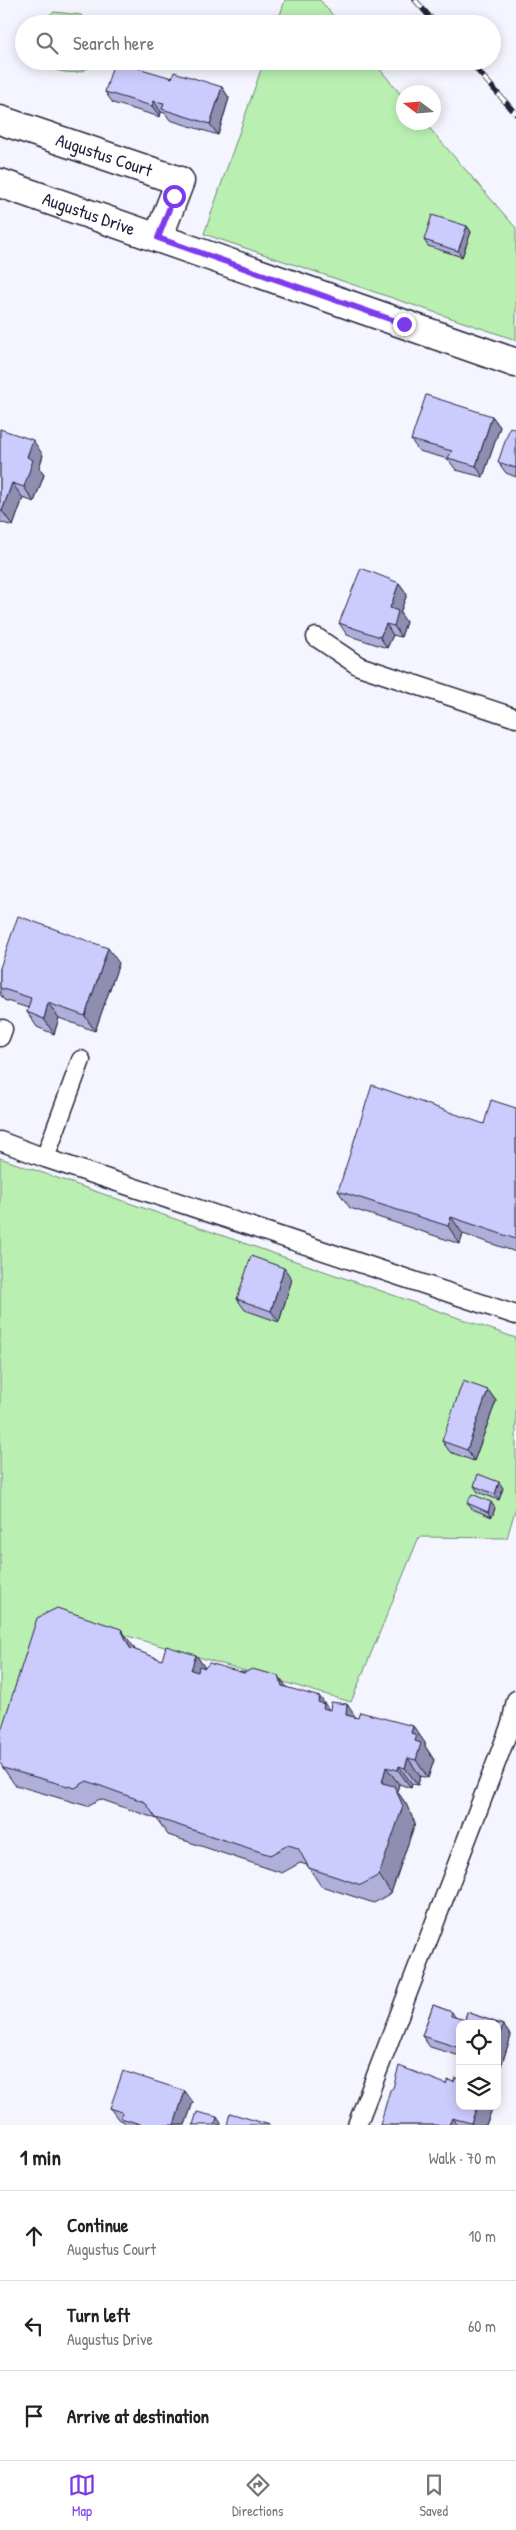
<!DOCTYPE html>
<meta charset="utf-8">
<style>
:root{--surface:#fff;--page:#f6f6f6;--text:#222;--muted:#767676;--line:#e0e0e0;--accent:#7c3aed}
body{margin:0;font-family:"Patrick Hand",sans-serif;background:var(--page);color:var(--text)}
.controls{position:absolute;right:15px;bottom:15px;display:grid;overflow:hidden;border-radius:10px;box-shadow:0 2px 12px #0003}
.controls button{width:45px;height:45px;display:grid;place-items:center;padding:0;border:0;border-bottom:1px solid var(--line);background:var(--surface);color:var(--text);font:25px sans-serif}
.compass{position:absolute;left:396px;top:85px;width:45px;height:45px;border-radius:50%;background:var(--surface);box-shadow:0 2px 12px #0003;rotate:286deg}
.stop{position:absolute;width:15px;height:15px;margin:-11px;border:4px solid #7c3aed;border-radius:50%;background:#fff}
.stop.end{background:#7c3aed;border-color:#fff;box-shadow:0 1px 5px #0008}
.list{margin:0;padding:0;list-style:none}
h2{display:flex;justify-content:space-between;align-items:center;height:65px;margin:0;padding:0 20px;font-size:21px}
h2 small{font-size:16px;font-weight:400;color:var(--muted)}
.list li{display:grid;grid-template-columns:32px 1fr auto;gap:15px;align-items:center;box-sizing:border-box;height:90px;padding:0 20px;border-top:1px solid var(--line)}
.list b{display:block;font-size:19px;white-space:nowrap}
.list p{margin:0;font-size:16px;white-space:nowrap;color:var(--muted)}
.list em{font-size:16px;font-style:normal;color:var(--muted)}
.icon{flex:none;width:28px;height:28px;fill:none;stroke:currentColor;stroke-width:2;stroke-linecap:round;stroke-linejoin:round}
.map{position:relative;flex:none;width:516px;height:2125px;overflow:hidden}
.search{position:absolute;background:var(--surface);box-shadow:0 2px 12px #0003;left:15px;right:15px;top:15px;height:55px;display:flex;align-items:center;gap:12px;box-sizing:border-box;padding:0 18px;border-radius:28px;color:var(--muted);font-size:19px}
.sheet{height:335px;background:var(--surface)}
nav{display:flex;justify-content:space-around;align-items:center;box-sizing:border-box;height:70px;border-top:1px solid var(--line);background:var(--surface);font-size:14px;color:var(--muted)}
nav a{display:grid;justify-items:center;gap:2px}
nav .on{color:var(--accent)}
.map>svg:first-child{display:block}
</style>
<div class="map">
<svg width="516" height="2125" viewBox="0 0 516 2125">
<rect width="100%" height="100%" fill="#f5f5ff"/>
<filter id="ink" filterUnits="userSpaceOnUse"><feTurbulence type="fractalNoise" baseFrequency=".02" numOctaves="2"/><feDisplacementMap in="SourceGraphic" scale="10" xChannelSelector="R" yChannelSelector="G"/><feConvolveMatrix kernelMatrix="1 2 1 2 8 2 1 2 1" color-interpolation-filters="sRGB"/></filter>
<g filter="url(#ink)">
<path fill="#b9efb1" stroke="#6e8876" d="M285,0H320L340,24H277Z
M54,12L81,15L88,24H36Z
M30,61H95C79,83 50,68 30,61Z
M264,61H373L403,97L404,122L425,123L516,228V340L204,234Z
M0,1158L516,1338V1507L507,1538L419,1537L351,1702L46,1612L0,1747Z"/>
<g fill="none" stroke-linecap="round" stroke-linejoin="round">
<g stroke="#22223b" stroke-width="21">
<path id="lane" d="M316,637L359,666L516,718
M0,1037L3,1029
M81,1060L45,1158L516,1315
M0,1141L45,1158
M511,1724L516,1700
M357,2125L511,1724L516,1726"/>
</g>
<g stroke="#22223b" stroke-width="31">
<g id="street">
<path id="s1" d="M0,120L180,181L158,238"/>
<path id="s2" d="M0,183L516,363"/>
</g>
</g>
<use href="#lane" stroke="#fff" stroke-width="18"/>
<use href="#street" stroke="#fff" stroke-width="28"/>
<g stroke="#22223b" stroke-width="5.5">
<path id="rail" d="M415,0L436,24
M469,61L516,114"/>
</g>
<use href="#rail" stroke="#fff" stroke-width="4" stroke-dasharray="11" stroke-linecap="butt"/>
</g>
<path fill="#afafda" stroke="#22223b" d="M172,78L222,87L229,98L218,135L170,120L165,113L161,112L160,117L113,103L105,92Z
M467,226L471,232L462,257L428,246L424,240Z
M492,416L500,427L483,477L456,470L448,459L419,451L411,440Z
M0,429L43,455L39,468L44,475L34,502L23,498L13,526L0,522Z
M516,430V477L506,473L498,462Z
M399,583L407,594L400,613L406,622L401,637L393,635L387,648L347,635L339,623Z
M119,963L95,1031L59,1018L54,1034L37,1027L27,1012L28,1008L4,1000L0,994V968Z
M516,1108V1252L463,1234L460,1244L350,1208L338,1191L484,1124Z
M292,1279L279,1322L245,1310L237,1299Z
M488,1390L496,1401L474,1461L450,1452L442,1441Z
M474,1486L503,1488L499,1500L478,1492Z
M467,1503L495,1508L492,1517L472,1509Z
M133,1646L135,1650L162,1660L196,1655L205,1668L279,1676L286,1687L329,1710L356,1718L413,1726L425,1743V1746L434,1760L428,1778L420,1776L418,1785L412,1784L411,1788L399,1784L397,1791L406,1804L415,1823L391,1893L374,1903L321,1886L307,1865L300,1863L282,1873L168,1835L157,1819L100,1799L87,1806L15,1785L3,1768Z
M433,2005L452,2012L456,2018L465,2020L467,2012L503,2025L511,2036L500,2069L497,2068V2024H460V2056L430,2047L422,2036Z
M454,2082L493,2106L486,2125H380L446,2084Z
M193,2102L185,2125H126L123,2121L118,2119L110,2108Z"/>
<path fill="#8f8eb1" stroke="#22223b" d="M222,87L229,98L218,135L210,124Z
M154,101L161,112L160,117L152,106Z
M467,226L471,232L462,257L458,251Z
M492,416L500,427L483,477L476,466Z
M33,440L43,455L39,468L44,475L34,502L24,487L27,457Z
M12,483L23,498L13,526L2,511Z
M399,583L407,594L400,613L406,622L401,637L394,626L390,608Z
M386,624L393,635L387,648L380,637Z
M108,948L119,963L95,1031L85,1016Z
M48,1003L59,1018L54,1034L44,1019Z
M451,1217L463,1234L460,1244L448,1226Z
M284,1268L292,1279L279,1322L271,1311Z
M488,1390L496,1401L474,1461L467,1450Z
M499,1482L503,1488L499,1500L495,1494Z
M491,1502L495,1508L492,1517L488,1512Z
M121,1629L133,1646L142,1666L130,1648Z
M196,1655L208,1672L204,1688L191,1670Z
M279,1676L291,1694L282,1686Z
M320,1697L332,1714L335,1726L318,1702Z
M347,1704L359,1722L346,1715Z
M413,1726L425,1743V1746L434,1760L428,1778L416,1760L411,1733Z
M408,1758L420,1776L418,1785L405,1768Z
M399,1766L412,1784L411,1788L398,1770Z
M386,1767L399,1784L397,1791L406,1804L415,1823L391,1893L379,1875L382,1783Z
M503,2025L511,2036L500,2069L497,2066V2043Z
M185,2091L193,2102L185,2125H174Z
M477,2106H493L486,2125H473L471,2123Z
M217,2117L221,2123V2125H215Z
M452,2118L457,2125H449Z"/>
<path fill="#cccbfd" stroke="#22223b" d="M114,61L172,78L174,72L222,87L210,124L162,109L164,103L154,101L152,106L105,92Z
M432,215L467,226L458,251L424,240Z
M426,395L492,416L476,466L448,458L452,451L411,440Z
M510,427L516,430V468L498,462Z
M0,429L33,440L27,457L33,460L24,487L12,483L2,511H0Z
M361,568L399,583L390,608L398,611L394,626L386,624L380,637L339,623Z
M18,916L108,948L85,1016L48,1003L44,1019L27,1012L31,998L0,988V968Z
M372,1085L484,1124L491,1100L516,1108V1239L451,1217L448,1226L338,1191Z
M251,1256L284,1268L271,1311L237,1299Z
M463,1381L488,1390L467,1450L442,1441Z
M478,1474L499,1482L495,1494L474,1486Z
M472,1494L491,1502L488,1512L467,1503Z
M57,1608L121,1629L130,1648L162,1660L166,1646L196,1655L191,1670L198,1672L199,1666L205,1668L209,1663L244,1673L252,1669L279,1676L282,1686L320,1697L318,1702L324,1704L323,1708L330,1710L331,1702L347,1704L346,1715L358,1718L360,1712L413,1726L411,1733L417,1735L415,1741L421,1743L416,1760L408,1758L405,1768L399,1766L398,1770L386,1767L382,1783L394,1786L403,1806L379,1875L361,1885L309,1868L298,1848L288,1845L270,1855L156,1818L145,1802L87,1781L75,1788L3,1768L0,1762V1734L37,1618Z
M433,2005L452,2012L451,2016L465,2020L467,2012L503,2025L497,2043V2024H460V2048L422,2036Z
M399,2066L446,2084L448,2080L454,2082L455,2078L460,2079V2106H477L471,2123L452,2118L449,2125H380L390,2090L393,2088Z
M123,2071L185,2091L174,2125H143L121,2118L122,2112L110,2108Z
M197,2112L217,2117L215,2125H193Z
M230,2113L270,2125H227Z"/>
</g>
<g fill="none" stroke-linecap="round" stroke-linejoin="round" filter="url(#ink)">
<path stroke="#7c3aed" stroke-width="6" d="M174,196L158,238L404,324"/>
</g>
<g text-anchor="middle" stroke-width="4.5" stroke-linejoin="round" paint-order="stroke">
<g font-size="18" fill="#22223b" stroke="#fff">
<text dy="6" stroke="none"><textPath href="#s1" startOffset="110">Augustus Court</textPath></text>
<text dy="6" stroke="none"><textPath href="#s2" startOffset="94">Augustus Drive</textPath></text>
</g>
</g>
</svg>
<div class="controls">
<button><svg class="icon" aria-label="locate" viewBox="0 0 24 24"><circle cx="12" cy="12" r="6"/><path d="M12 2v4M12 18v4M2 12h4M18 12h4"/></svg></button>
<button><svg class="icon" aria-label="layers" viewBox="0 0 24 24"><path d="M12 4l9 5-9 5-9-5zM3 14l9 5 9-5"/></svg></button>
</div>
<svg class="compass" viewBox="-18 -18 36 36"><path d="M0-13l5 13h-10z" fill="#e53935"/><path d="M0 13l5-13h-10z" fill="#767676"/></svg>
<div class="stop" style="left:174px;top:196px"></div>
<div class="stop end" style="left:404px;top:324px"></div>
<div class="search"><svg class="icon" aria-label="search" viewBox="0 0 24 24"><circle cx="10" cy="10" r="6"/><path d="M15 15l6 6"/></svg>Search here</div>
</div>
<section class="sheet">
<h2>1 min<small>Walk · 70 m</small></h2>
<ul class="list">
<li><svg class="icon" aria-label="ahead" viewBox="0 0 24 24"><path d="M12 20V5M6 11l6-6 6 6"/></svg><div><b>Continue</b><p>Augustus Court</p></div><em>10 m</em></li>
<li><svg class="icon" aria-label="left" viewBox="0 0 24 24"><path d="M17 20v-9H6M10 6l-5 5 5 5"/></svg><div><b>Turn left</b><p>Augustus Drive</p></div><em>60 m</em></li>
<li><svg class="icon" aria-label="arrive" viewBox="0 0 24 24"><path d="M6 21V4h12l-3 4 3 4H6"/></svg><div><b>Arrive at destination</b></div></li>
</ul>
</section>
<nav>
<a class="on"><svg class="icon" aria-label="map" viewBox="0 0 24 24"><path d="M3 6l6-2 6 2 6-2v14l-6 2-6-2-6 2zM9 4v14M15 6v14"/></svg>Map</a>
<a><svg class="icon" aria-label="directions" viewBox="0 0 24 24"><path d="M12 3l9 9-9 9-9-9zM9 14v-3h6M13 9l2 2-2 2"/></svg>Directions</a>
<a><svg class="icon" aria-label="saved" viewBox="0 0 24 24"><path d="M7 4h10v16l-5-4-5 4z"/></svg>Saved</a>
</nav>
